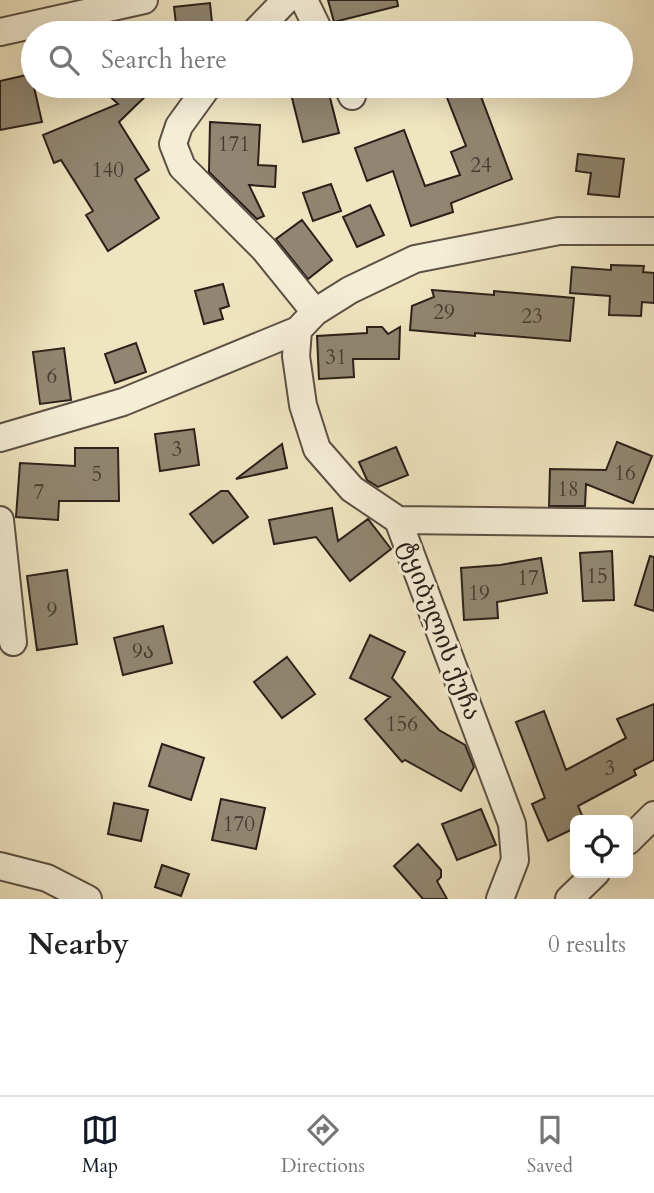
<!DOCTYPE html>
<meta charset="utf-8">
<style>
:root{--surface:#fff;--page:#f2f2f2;--text:#222;--muted:#767676;--line:#e0e0e0;--accent:#111827}
body{margin:0;font-family:Cardo,"Noto Serif Georgian",serif;background:var(--page);color:var(--text)}
.controls{position:absolute;right:21px;bottom:21px;display:grid;overflow:hidden;border-radius:10px;box-shadow:0 7px 28px #0002}
.controls button{width:63px;height:63px;display:grid;place-items:center;padding:0;border:0;border-bottom:2px solid var(--line);background:var(--surface);color:var(--text);font:35px sans-serif}
.list{margin:0;padding:0;list-style:none}
h2{display:flex;justify-content:space-between;align-items:center;height:91px;margin:0;padding:0 28px;font-size:30px}
h2 small{font-size:23px;font-weight:400;color:var(--muted)}
.icon{flex:none;width:38px;height:38px;fill:none;stroke:currentColor;stroke-width:2;stroke-linecap:round;stroke-linejoin:round}
.map{position:relative;flex:none;width:654px;height:899px;overflow:hidden}
.search{position:absolute;background:var(--surface);box-shadow:0 7px 28px #0002;left:21px;right:21px;top:21px;height:77px;display:flex;align-items:center;gap:18px;box-sizing:border-box;padding:0 24px;border-radius:38px;color:var(--muted);font-size:26px}
.sheet{height:196px;background:var(--surface)}
nav{display:flex;justify-content:space-around;align-items:center;box-sizing:border-box;height:98px;border-top:2px solid var(--line);background:var(--surface);font-size:19px;color:var(--muted)}
nav a{display:grid;justify-items:center;gap:4px}
nav .on{color:var(--accent)}
.map>svg:first-child{display:block}
</style>
<div class="map">
<svg width="654" height="899" viewBox="0 0 654 899">
<rect width="100%" height="100%" fill="#f0e5c1"/>
<filter id="stains"><feTurbulence type="fractalNoise" baseFrequency=".00286" numOctaves="4"/><feColorMatrix values="0 0 0 0 .2 0 0 0 0 .09 0 0 0 0 .02 0 0 0 .5 -.17"/></filter>
<radialGradient id="worn" r=".72"><stop offset=".6" stop-color="#630" stop-opacity="0"/><stop offset="1" stop-color="#630" stop-opacity=".3"/></radialGradient>
<path fill="#918671" stroke="#2b201a" stroke-width="2" d="M328,0H397L398,6L334,22Z
M210,3L213,33H177L174,7Z
M31,74L42,122L0,130V81Z
M99,86H156L119,122L149,170L135,179L159,218L108,251L86,215L93,211L61,160L54,163L43,135L118,104Z
M289,86H327L339,133L303,142Z
M469,86H477L512,179L451,203L453,212L411,226L393,171L367,181L355,148L404,130L425,186L460,175L451,152L466,146L446,95Z
M210,122L260,125L258,165L276,166L275,187L249,185L264,216L257,219L209,172Z
M578,154L624,159L619,197L588,194L591,173L576,171Z
M331,184L341,211L313,221L303,193Z
M370,205L384,235L357,247L343,217Z
M302,220L332,260L308,279L276,239Z
M611,265L644,266L643,272L654,273V303L642,302L641,316L609,315L610,296L570,293L572,267L611,270Z
M223,284L229,306L220,309L223,319L204,324L195,291Z
M432,290L494,295V291L574,298L570,341L475,333V336L410,330L412,306L434,297Z
M367,327H382L388,334L400,327L399,359H353L354,377L319,379L317,336L367,333Z
M136,343L146,372L115,383L105,354Z
M64,348L71,400L40,404L33,352Z
M194,429L199,465L160,471L155,434Z
M617,442L652,456L633,503L586,484L585,506H549L550,469L606,470Z
M282,444L287,468L236,479Z
M396,447L408,475L378,487L367,480L359,462Z
M75,448H118L119,501H59L58,520L16,517L20,463L75,466Z
M221,491H228L248,517L213,543L190,514Z
M332,508L338,541L368,519L391,549L350,581L316,537L274,544L269,520Z
M612,551L614,600L583,601L580,553Z
M650,556L654,557V611L635,605Z
M541,558L547,593L497,602L498,618L464,620L461,568L500,565Z
M67,570L77,644L37,650L27,576Z
M163,626L172,663L123,675L114,638Z
M370,635L405,652L392,678L439,730L465,745L474,767L461,791L405,760L402,762L365,719L390,697L350,678Z
M287,657L315,694L282,718L254,682Z
M654,704V760L634,770L636,775L578,806L584,820H575V828L548,841L532,804L545,798L516,722L544,711L566,770L626,738L617,719Z
M162,744L204,758L191,800L149,786Z
M221,799L265,808L256,849L212,840Z
M114,803L148,810L141,841L108,834Z
M481,809L496,845L457,860L442,824Z
M418,844L441,870V877L437,881L447,899H423L394,866Z
M162,865L189,874L181,896L155,887Z"/>
<g fill="none" stroke-linecap="round" stroke-linejoin="round">
<g stroke="#5c5144" stroke-width="30">
<path id="minor" d="M304,0L320,33
M0,32L144,0
M254,33L286,0
M208,86L179,126L173,144L182,167L264,249L315,312
M347,86L352,96
M0,438L123,402L298,330
M0,520L13,642
M398,520L654,523
M628,841L654,815
M0,866L47,878L88,899
M500,899L515,860L512,824L398,520L352,489L317,449L303,405L296,356L298,330L315,312L350,290L415,259L559,231H654
M569,899L596,873"/>
</g>
<use href="#minor" stroke="#f5eed7" stroke-width="26"/>
</g>
<g text-anchor="middle" stroke-width="6" stroke-linejoin="round" paint-order="stroke">
<g font-size="21" fill="#443a30">
<text x="234" y="151">171</text>
<text x="481" y="172">24</text>
<text x="108" y="177">140</text>
<text x="444" y="319">29</text>
<text x="532" y="323">23</text>
<text x="336" y="364">31</text>
<text x="52" y="383">6</text>
<text x="177" y="456">3</text>
<text x="625" y="480">16</text>
<text x="97" y="481">5</text>
<text x="568" y="496">18</text>
<text x="39" y="499">7</text>
<text x="597" y="583">15</text>
<text x="528" y="585">17</text>
<text x="479" y="600">19</text>
<text x="52" y="617">9</text>
<text x="143" y="658">9ა</text>
<text x="402" y="731">156</text>
<text x="610" y="775">3</text>
<text x="239" y="831">170</text>
</g>
<g font-size="24" fill="#2b201a" stroke="#f5eed7">
<text transform="translate(440 630) rotate(69)" y="8">ტყიბულის ქუჩა</text>
</g>
</g>
<rect width="100%" height="100%" filter="url(#stains)"/>
<rect width="100%" height="100%" fill="url(#worn)"/>
</svg>
<div class="controls">
<button><svg class="icon" aria-label="locate" viewBox="0 0 24 24"><circle cx="12" cy="12" r="6"/><path d="M12 2v4M12 18v4M2 12h4M18 12h4"/></svg></button>
</div>
<div class="search"><svg class="icon" aria-label="search" viewBox="0 0 24 24"><circle cx="10" cy="10" r="6"/><path d="M15 15l6 6"/></svg>Search here</div>
</div>
<section class="sheet">
<h2>Nearby<small>0 results</small></h2>
<ul class="list">
</ul>
</section>
<nav>
<a class="on"><svg class="icon" aria-label="map" viewBox="0 0 24 24"><path d="M3 6l6-2 6 2 6-2v14l-6 2-6-2-6 2zM9 4v14M15 6v14"/></svg>Map</a>
<a><svg class="icon" aria-label="directions" viewBox="0 0 24 24"><path d="M12 3l9 9-9 9-9-9zM9 14v-3h6M13 9l2 2-2 2"/></svg>Directions</a>
<a><svg class="icon" aria-label="saved" viewBox="0 0 24 24"><path d="M7 4h10v16l-5-4-5 4z"/></svg>Saved</a>
</nav>
